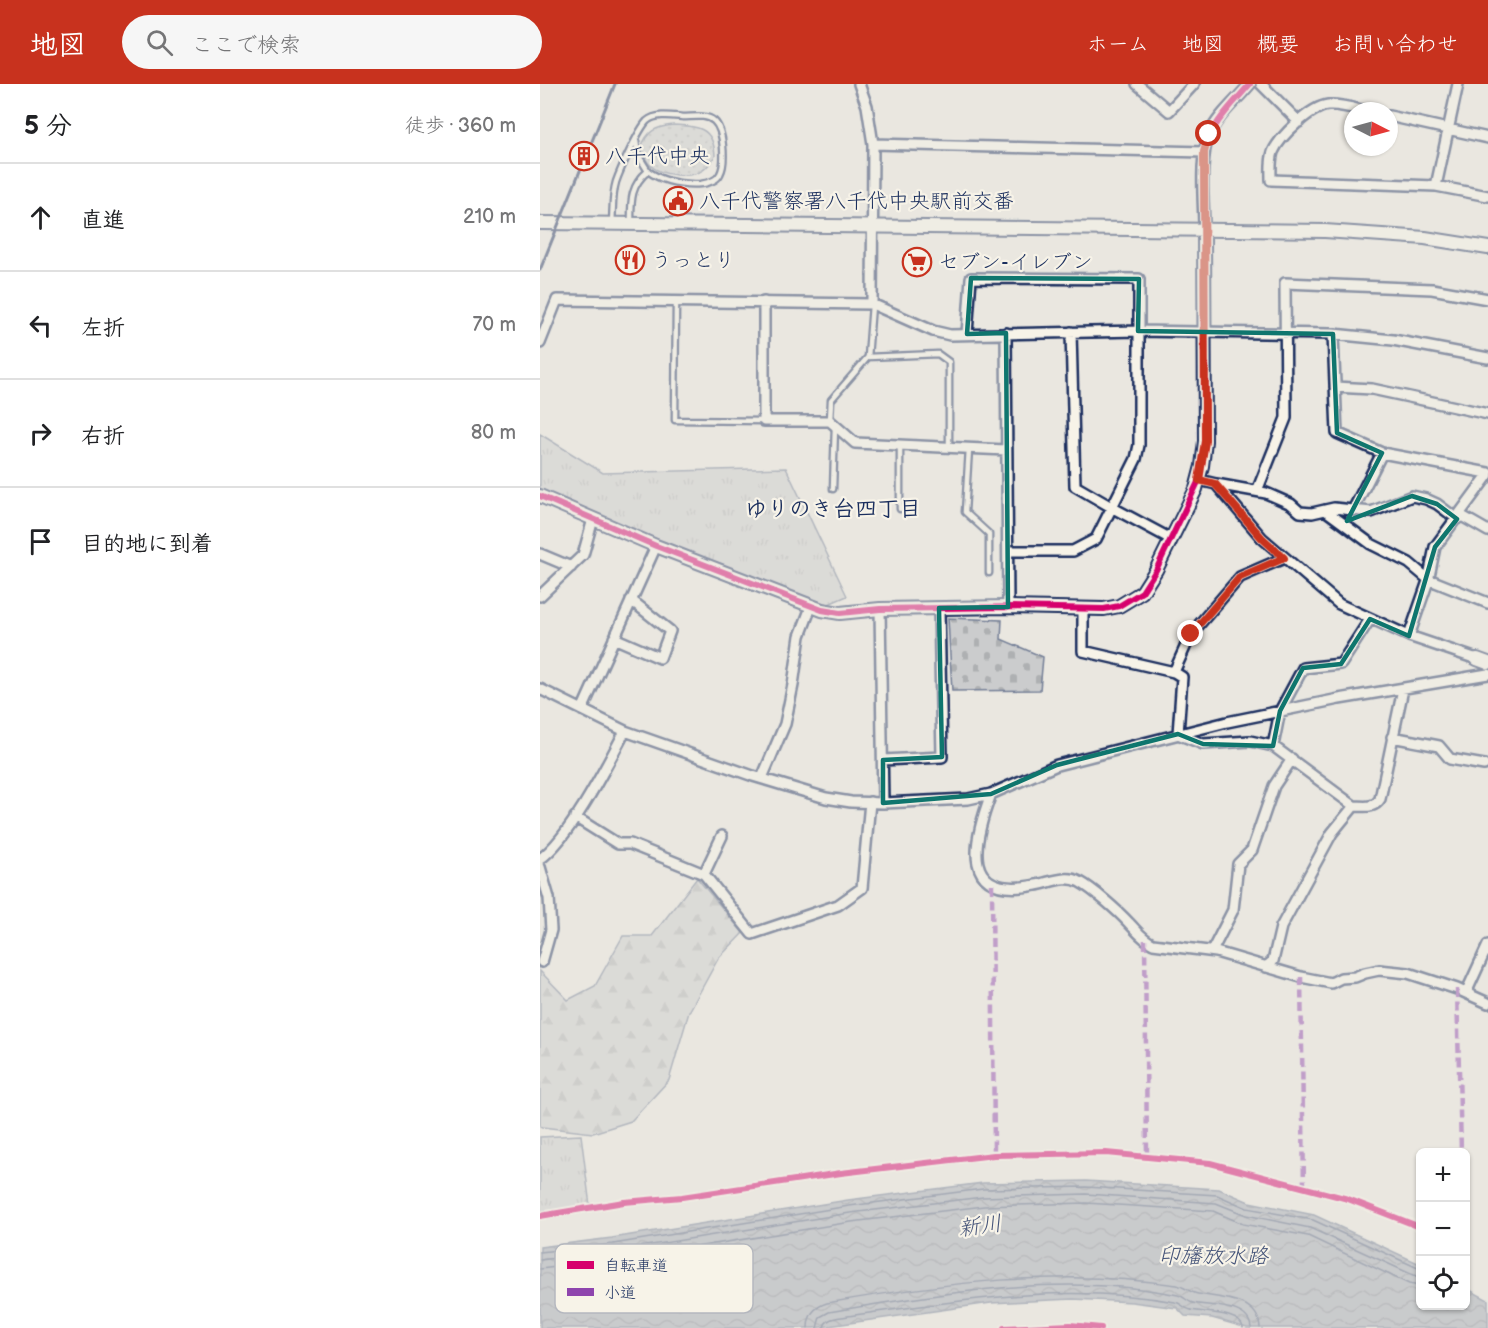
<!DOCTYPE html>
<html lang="ja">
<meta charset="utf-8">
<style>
:root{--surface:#fff;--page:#f6f6f6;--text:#202124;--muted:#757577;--line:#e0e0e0;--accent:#c8321e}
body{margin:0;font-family:"Balsamiq Sans","Klee One",sans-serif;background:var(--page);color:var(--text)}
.controls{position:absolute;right:18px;bottom:18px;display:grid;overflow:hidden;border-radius:9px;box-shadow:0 2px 4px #0004}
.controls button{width:54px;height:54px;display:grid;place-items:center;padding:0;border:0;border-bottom:2px solid var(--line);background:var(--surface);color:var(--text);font:30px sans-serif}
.compass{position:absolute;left:804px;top:18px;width:54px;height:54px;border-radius:50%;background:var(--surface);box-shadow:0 2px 4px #0004;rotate:96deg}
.stop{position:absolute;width:18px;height:18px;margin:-14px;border:4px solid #c8321e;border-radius:50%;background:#fff}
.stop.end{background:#c8321e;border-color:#fff;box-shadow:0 2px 6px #0008}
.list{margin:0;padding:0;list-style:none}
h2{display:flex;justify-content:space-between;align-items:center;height:78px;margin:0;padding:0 24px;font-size:26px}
h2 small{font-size:20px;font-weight:400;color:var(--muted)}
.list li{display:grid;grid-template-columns:39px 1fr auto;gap:18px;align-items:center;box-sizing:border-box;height:108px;padding:0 24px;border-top:2px solid var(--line)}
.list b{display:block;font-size:22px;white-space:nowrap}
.list em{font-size:20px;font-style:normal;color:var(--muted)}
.icon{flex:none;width:33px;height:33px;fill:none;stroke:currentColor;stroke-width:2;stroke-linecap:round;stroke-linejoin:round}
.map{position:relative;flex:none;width:948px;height:1244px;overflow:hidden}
header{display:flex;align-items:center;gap:36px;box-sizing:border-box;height:84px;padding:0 30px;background:var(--accent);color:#fff}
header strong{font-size:28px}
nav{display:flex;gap:33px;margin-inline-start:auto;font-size:21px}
.search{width:420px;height:54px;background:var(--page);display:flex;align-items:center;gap:15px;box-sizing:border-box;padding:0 21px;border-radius:33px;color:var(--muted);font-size:22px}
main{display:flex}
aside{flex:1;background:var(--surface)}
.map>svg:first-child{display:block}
</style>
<header>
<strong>地図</strong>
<div class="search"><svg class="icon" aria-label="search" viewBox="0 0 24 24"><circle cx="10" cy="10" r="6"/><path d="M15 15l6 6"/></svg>ここで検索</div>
<nav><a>ホーム</a><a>地図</a><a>概要</a><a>お問い合わせ</a></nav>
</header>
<main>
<aside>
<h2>5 分<small>徒歩 · 360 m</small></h2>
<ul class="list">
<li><svg class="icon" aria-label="ahead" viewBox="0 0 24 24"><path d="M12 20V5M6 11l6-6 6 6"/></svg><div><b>直進</b></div><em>210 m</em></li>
<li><svg class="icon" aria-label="left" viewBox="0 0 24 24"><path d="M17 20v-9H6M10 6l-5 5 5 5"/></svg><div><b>左折</b></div><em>70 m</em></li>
<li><svg class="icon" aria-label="right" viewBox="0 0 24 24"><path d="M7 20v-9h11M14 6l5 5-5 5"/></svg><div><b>右折</b></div><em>80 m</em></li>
<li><svg class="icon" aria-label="arrive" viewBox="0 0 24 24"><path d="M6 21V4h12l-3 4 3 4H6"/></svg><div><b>目的地に到着</b></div></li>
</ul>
</aside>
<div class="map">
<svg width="948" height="1244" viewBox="0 0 948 1244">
<defs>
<pattern id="forest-firs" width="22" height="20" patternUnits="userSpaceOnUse" patternTransform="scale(1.5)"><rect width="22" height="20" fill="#cbcccd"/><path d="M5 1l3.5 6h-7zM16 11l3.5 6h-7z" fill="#aeb0b2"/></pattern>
<pattern id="cemetery-stones" width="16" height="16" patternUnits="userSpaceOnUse" patternTransform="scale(1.5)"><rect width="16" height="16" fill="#cbcccd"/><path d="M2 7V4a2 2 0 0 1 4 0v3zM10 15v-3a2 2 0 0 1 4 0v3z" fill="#aeb0b2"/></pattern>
<pattern id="park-tufts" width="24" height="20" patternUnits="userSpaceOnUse" patternTransform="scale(1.5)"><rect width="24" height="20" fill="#cbcccd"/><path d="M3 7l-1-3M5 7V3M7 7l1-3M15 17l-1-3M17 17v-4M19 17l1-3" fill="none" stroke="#aeb0b2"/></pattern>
<pattern id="garden-dots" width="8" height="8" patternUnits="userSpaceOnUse" patternTransform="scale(1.5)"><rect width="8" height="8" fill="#cbcccd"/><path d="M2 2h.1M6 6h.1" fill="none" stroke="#aeb0b2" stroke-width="1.8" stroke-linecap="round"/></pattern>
<pattern id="water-waves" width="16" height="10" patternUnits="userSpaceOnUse" patternTransform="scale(1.5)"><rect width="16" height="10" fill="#a3a8b4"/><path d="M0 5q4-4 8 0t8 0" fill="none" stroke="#848996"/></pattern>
</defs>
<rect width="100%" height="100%" fill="#eae7e0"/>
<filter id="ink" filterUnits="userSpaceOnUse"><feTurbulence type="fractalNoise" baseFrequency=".0167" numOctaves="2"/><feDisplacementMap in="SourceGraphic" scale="12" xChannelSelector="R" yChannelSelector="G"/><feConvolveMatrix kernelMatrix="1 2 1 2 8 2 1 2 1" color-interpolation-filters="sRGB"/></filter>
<g filter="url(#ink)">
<path fill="url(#forest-firs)" stroke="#737e96" stroke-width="1.5" d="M157,794L203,849L178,875L149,928L129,996L91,1037L53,1049L2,1043L0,1042V887L28,916L55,902L83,852H112Z"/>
<path fill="url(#cemetery-stones)" stroke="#737e96" stroke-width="1.5" d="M408,534L462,536L461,555L503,573L500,606L412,607Z"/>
<path fill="url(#park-tufts)" stroke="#737e96" stroke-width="1.5" d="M0,350L63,389L246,384L307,512L284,522L0,410Z
M41,1051L50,1122L0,1129V1053Z"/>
<path fill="url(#garden-dots)" stroke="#737e96" stroke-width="1.5" d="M133,41C157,42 174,43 175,72C172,76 168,83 163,86C151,95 121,92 110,81C106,77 103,69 101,64C107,47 115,43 133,41Z"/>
<path fill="url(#water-waves)" stroke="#6d7892" stroke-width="1.5" d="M546,1097L679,1105L709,1118L774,1131L880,1180V1222H926V1204L948,1216V1244H707L672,1234L645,1232L637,1224L592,1218L533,1215L451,1219L274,1244H0V1163L72,1154L308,1116L443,1099Z"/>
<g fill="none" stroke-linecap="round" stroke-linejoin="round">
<path stroke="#515f80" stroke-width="1.5" d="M0,1168L73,1160L309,1122L443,1105L546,1103L677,1111L707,1124L773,1136L880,1185
M0,1176L74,1167L310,1129L443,1113L546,1110L676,1119L706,1131L770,1144L873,1191L880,1193
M0,1185L75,1176L311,1138L444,1122L546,1119L673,1127L703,1140L768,1152L869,1200L880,1202
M268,1244C268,1231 274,1223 287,1219C402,1199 520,1184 637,1201C645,1203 651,1209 658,1210C680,1214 719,1214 720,1244
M277,1244L280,1233L289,1228C399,1209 528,1188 638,1211C644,1212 647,1218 653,1219C671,1223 709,1220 711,1244
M284,1244C285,1233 299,1234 308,1232C416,1217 526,1198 635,1218C642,1219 644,1225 651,1226C663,1229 701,1228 703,1244"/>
<g stroke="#1b2f5e" stroke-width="9">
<path id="service" d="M96,57L98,71L108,87
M72,140C73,127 72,111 76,98C80,86 99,45 107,37C116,29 132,32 143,33C153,33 166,30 174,37C184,46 186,79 180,90C177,97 168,99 161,100C142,101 123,98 108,87C90,102 91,117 91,139
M136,217L135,336L224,337
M328,273L398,270L409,278V363
M290,337L291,316L328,273L332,221
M429,365L425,428L449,450V489
M293,405L295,342
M360,425V362"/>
</g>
<g stroke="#1b2f5e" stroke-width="14">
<path id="minor" d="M319,0L327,22L333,60L332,220
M597,0L629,27L654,0
M721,0L759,38
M825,27C813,24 800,20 788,21C771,23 740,52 733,68C730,77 731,87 731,96L896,102L948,112
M849,32L948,54
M333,60L664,68
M896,102L918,0
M664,145C664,119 659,74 669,51C677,32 697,16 710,0
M224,218V337H290L315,359L466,366
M531,248L535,402L573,424L631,455
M466,249L468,523
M427,250L431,194L599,195V361L596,375L556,455L533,467H468
M793,250L797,349L842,369L948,389
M0,259L17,216L332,220L393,247L410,251L598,247L793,250L853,256L948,274
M795,303L832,305L948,330
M659,396L676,400L722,454L799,520L869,552L937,575
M676,400L726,409L751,420L760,428L772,429L794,424L831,428L872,412L886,415L897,420L917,435
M717,407L746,334L745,199L892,205L948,215
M785,426L831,460L869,479L888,495L948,519
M813,426L842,369
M920,431L948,447
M0,470L31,483
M0,512L43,471L53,435
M340,525L343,719
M543,525V567L634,588L642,593L638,650
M869,552L888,497L895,463L948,391
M74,554L120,574L130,547L91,516
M634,588L651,550L700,493L744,474
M948,590L799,615L687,638L517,681L451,710C433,758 419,816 496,801C509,799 527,790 540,798C553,805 578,827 589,839C597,847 602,855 613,860L676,868L761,893L791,899L801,894L815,893L825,889L839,886L868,889L917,905L948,919
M0,605L85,647L213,692L286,714L311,718L343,719L428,715L451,710
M42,626L116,462
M638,650L663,660L710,657L733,662L814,722
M852,653L899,662L910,675L944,681
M733,662L740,627L763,584L801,580L830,535
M343,676L402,673L399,524
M222,694L245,640L253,601L260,552L271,523
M35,733L78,760H90L164,790L212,850L298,821L322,804L330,718
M0,775C30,754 67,681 85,647
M0,783L9,814L11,846L2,878
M164,790L182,752
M672,867L693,826L698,780L712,766L734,702L752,675
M726,883L733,877L741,843L792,749L814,722C824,722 834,725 840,715L863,605
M926,909L948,861"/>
</g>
<g stroke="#1b2f5e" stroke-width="16">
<path id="tertiary" d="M0,139L785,147L885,154L948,164
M0,412L116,462L282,526L300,529L340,525L468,523L564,525L579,522L602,508L616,486L656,405L662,382L665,357L664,145
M937,575L948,579"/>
</g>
<use href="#service" stroke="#f7f3e8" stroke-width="4.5"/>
<use href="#minor" stroke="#f7f3e8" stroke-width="9"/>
<use href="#tertiary" stroke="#f7f3e8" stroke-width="12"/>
<path stroke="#1b2f5e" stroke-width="3" d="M0,186L75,0"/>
<path stroke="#8e44ad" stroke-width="4.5" stroke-dasharray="9 4.5" stroke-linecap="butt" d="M452,800L454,1071
M605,856L607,1073
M761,893L764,1104
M917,905L921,1068"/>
<g stroke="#f7f3e8" stroke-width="10">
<path id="cycleway" d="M0,412L116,462L282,526L300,529L340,525L468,523L564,525L579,522L602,508L616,486L659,396L665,357L664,68C672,39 691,22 710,0
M0,1132L84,1118L142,1113L301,1089L454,1071L566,1069L670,1079L808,1115L880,1143
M464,1244L530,1241L561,1244"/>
</g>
<use href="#cycleway" stroke="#d6006c" stroke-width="6"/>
</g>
</g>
<g fill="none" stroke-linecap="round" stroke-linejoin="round" filter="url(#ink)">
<path stroke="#c8321e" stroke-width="8" d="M651,550L700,493L744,474L722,454L675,400L659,396L665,357L664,68L669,50"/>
</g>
<path d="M0 0H948V1244H0ZM431,194L599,195L598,247L793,250L797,349L842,369L807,437L872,412L897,420L917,435L895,463L869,552L830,535L801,580L763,584L740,627L733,662L663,660L638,650L517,681L451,710L343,719V676L402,673L399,524L468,523L466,249L427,250Z" fill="#eae7e0" fill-opacity=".55" fill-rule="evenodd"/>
<path fill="none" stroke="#0f766e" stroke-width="4.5" stroke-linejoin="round" d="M431,194L599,195L598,247L793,250L797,349L842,369L807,437L872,412L897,420L917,435L895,463L869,552L830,535L801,580L763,584L740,627L733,662L663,660L638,650L517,681L451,710L343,719V676L402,673L399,524L468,523L466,249L427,250Z"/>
<defs>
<g id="building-ring" transform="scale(1.5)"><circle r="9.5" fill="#f7f3e8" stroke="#c8321e" stroke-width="1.5"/><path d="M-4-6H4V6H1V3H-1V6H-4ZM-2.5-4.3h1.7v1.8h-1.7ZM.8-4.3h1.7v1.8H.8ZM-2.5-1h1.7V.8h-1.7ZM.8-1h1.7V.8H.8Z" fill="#c8321e"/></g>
<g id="civic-ring" transform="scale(1.5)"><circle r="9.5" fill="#f7f3e8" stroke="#c8321e" stroke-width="1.5"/><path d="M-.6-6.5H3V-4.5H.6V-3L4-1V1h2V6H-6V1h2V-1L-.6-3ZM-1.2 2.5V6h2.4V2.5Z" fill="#c8321e"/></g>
<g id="restaurant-ring" transform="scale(1.5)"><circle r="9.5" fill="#f7f3e8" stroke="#c8321e" stroke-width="1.5"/><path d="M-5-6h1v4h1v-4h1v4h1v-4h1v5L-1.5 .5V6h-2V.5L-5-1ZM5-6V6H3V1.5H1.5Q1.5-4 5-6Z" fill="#c8321e"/></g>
<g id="supermarket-ring" transform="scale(1.5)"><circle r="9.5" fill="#f7f3e8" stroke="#c8321e" stroke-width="1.5"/><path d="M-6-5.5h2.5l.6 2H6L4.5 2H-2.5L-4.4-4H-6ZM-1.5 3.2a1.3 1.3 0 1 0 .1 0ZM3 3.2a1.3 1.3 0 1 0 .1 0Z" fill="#c8321e"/></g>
</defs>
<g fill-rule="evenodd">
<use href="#building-ring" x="44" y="72"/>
<use href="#civic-ring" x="138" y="117"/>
<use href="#restaurant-ring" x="90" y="176"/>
<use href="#supermarket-ring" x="377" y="178"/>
</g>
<g text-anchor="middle" stroke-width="4.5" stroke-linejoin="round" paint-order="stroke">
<g font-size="21" fill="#1b2f5e" stroke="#f7f3e8" text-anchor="start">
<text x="65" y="79">八千代中央</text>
<text x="159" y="124">八千代警察署八千代中央駅前交番</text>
<text x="111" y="183">うっとり</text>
<text x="398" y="185">セブン-イレブン</text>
</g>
<g font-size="22" font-weight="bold" fill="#1b2f5e" stroke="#f7f3e8">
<text x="293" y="432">ゆりのき台四丁目</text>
</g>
<g font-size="22" font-style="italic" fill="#445378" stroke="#f7f3e8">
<text transform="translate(440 1141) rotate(-8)" y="8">新川</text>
<text x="673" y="1179">印旛放水路</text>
</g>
</g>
<rect x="15" y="1160" width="198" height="69" rx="9" fill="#f7f3e8" stroke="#b5b8bf" stroke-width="1.5"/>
<rect x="27" y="1177" width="27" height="8" fill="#d6006c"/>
<rect x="27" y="1204" width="27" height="8" fill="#8e44ad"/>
<g font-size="16" fill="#1b2f5e">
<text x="64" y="1187">自転車道</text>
<text x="64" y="1214">小道</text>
</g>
</svg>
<div class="controls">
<button>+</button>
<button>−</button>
<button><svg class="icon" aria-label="locate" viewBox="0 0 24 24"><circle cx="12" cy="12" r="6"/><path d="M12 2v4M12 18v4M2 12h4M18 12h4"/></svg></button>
</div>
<svg class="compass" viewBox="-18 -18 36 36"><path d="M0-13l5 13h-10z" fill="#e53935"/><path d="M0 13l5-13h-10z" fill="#757577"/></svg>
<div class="stop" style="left:669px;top:50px"></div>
<div class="stop end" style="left:651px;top:550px"></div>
</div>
</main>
